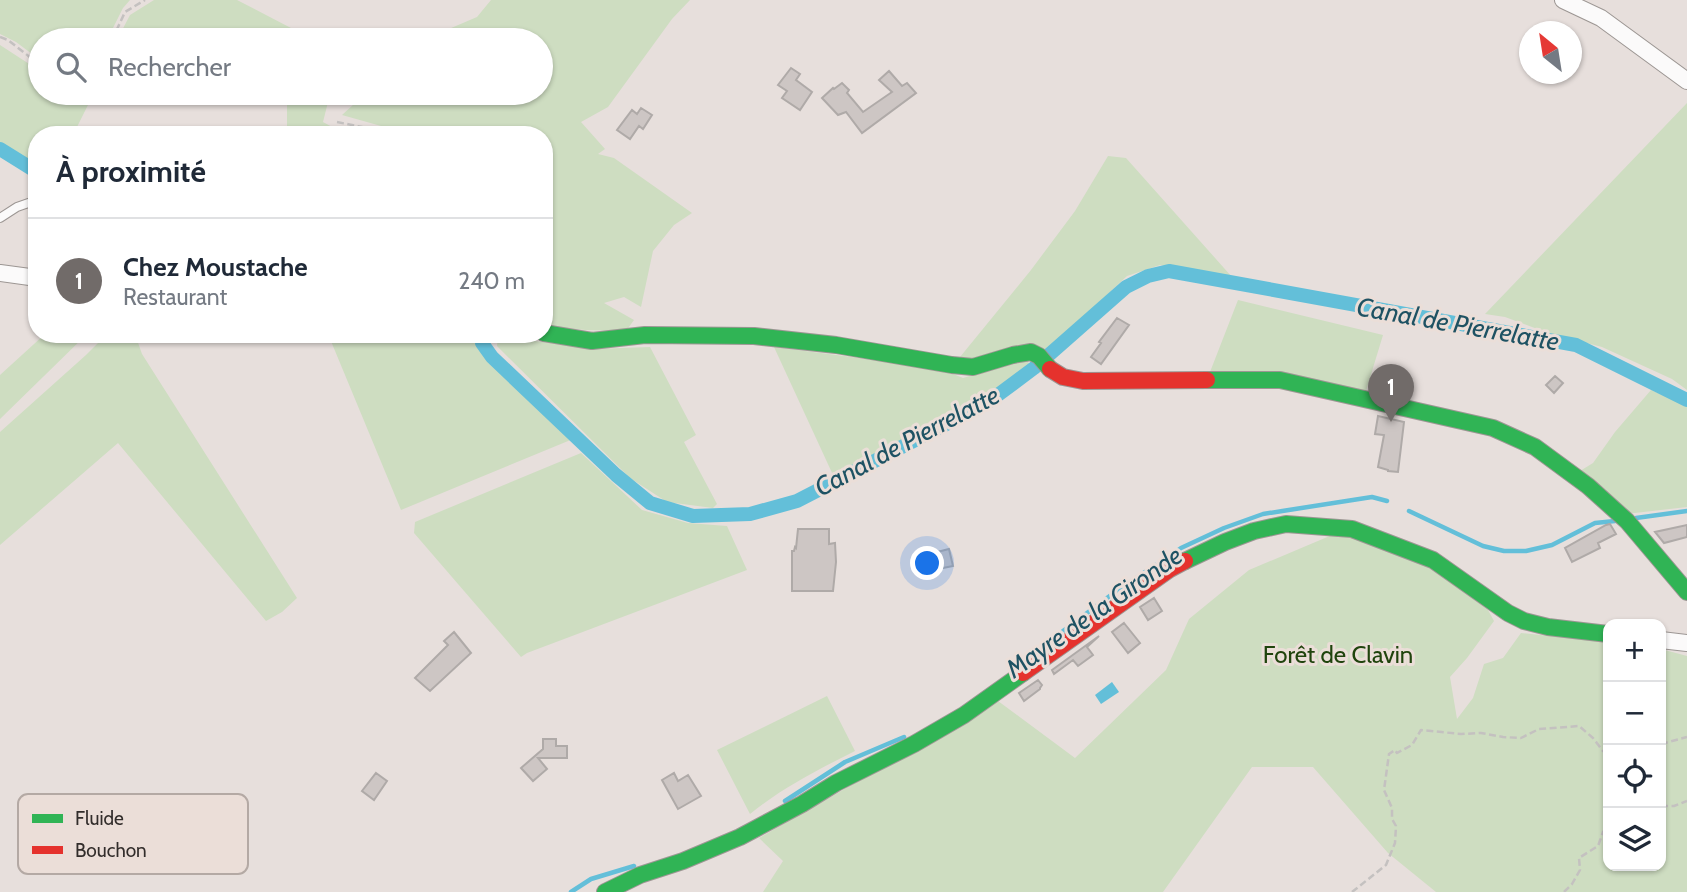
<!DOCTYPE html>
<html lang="fr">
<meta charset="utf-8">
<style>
:root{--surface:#fff;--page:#f6f6f7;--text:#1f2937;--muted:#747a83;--line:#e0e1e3;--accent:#716b69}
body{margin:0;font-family:Cabin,sans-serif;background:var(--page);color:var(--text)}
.controls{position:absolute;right:21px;bottom:21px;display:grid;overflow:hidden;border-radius:14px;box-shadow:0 2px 5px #0004}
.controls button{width:63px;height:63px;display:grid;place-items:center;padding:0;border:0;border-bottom:2px solid var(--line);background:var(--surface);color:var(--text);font:35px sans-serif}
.compass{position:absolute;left:1519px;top:21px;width:63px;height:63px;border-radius:50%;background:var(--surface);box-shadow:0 2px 5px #0004;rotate:330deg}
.you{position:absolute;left:928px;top:564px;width:24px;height:24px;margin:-18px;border:5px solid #fff;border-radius:50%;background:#1a73e8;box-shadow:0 0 0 10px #1a73e833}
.badge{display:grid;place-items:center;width:46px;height:46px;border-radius:50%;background:var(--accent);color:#fff;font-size:23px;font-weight:700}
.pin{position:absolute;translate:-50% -58px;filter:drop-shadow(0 2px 4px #0008)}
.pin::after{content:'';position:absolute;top:37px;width:24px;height:21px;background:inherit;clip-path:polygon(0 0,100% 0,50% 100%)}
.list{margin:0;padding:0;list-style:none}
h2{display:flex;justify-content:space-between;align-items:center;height:91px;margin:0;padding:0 28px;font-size:30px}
h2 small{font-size:23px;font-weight:400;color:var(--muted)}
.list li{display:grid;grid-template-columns:46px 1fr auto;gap:21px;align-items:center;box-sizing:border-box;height:126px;padding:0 28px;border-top:2px solid var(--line)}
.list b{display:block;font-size:26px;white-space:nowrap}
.list p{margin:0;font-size:23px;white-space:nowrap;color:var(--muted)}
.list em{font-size:23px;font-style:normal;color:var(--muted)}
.icon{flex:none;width:38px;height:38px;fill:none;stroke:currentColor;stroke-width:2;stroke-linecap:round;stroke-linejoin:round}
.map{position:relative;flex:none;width:1687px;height:892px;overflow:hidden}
.search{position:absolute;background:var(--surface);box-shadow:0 2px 5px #0004;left:28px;top:28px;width:525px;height:77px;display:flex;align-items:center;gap:18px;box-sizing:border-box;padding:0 24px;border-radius:38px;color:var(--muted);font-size:26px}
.panel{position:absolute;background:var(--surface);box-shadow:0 2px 5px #0004;left:28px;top:126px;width:525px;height:217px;border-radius:28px}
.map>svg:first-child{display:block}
</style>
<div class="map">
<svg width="1687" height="892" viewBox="0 0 1687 892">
<rect width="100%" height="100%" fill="#e7dfdc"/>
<path fill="#ceddc1" d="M0,0H130L123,8L107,40H40V60L16,42L0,34Z
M154,0H237L314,40H117L130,15Z
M491,0H690L672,19L608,107L581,122L605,149L598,154L614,158L692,213L674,225L653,251L641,307L624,297L604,303L634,320L626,331L586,330L544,326V135H413L342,115L366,93H541V40H423L477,17Z
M0,45L40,71V93H94L73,135H37V165L0,143Z
M137,93H328V102L323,122L334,128L384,135H287V100L141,98Z
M1687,103V390L1672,379L1602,347L1548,333L1505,317L1485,314Z
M1108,156L1126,158L1232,277L1160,265L1127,276L1047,351L980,359L960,357L1031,270L1075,211Z
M1238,300L1383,335L1366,391L1210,372Z
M45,334H87L0,419V375Z
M107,334H135L142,354L297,598L282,612L266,621L118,443L0,545V432L86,355Z
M328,334H423L475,336L480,351L573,439L401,510Z
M498,336L593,349L650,347L696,435L684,442L717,504L713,508L667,502L630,478L497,346Z
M774,347L938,368L963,378L1027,359L1030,366L974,405L891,445L833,475Z
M1651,390L1687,406V507L1626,514L1580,471L1593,463L1615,432Z
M581,453L642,510L688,523L727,526L747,570L527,653L521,657L414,533L415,522Z
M1332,535L1369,539L1425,563L1488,610L1494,621L1467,658L1450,677L1457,719L1473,698L1484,664L1503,658L1521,633L1608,642V866H1661V649L1687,656V892H1436L1388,853L1313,767H1252L1163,892H763L783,861L759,838L998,701L1075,758L1166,670L1189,619L1249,570Z
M827,696L855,751C819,769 782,788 750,814L717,750Z"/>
<path fill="#63bfd9" d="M1112,682L1119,692L1101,704L1095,695Z"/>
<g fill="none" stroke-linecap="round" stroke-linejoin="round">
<path stroke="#63bfd9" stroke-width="4.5" d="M1409,511L1483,546L1504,551H1526L1552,545L1595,523L1615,521
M1636,518L1687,511
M1163,561L1181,548L1224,528L1263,514L1372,497L1387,501
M1063,631L1111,595L1155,565
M785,801L845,762L904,737
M571,892L591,879L634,866"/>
<path stroke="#63bfd9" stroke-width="14" d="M0,149L37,172
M482,334V343L492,357L616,475L650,503L693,516L750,514L797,501L987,403L1034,368L1126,287L1148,276L1169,271L1576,345L1687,400"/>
</g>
<path fill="#cdc6c4" stroke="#afaaa8" stroke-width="2" d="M791,68L800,74L796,80L812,92L800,110L782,98L787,91L778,85Z
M889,71L902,86L907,83L916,93L862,133L846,112L838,115L822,98L833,88L834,89L842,83L849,90L847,93L863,112L892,92L879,80Z
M641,108L652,115L643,129L639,126L630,139L617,130L632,110L637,114Z
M1117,318L1129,325L1101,364L1091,357L1101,343L1099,342Z
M1555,376L1563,383L1554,393L1546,385Z
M1378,416L1404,422L1398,472L1388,471V470L1378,467L1384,435L1375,434Z
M1610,524L1616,534L1598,543L1600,548L1572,562L1565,548L1606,525Z
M1687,525V537L1664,543L1655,532Z
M798,529H829V544L835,543L836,562L833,591H792V551H794L795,547L796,548Z
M949,549L953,566L933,570L929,554Z
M1154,598L1162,611L1148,620L1140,607Z
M1124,623L1140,643L1128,653L1112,632Z
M454,632L471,653L430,691L415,678L448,645L444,641Z
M1099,636L1087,647L1093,655L1078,666L1073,660L1054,674L1052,670Z
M1038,680L1042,685L1040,688V689L1024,701L1019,693Z
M543,739H556V746H567V758H538L547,769L533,781L521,768L543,749Z
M376,773L387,781L374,800L362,791Z
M674,773L678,781L688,775L701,796L678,809L662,780Z"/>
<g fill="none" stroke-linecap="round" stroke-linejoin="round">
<g stroke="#9c9693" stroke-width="10">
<path id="lane" d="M0,218L17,207L37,200"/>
</g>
<g stroke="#9c9693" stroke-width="18">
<path id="street" d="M1563,0L1601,18L1687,81
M0,273L37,278
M1661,640L1687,643"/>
</g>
<g stroke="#9c9693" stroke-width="18">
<path id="fast" d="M544,333L592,341L645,335L754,336L836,345L952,365L973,367L1013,355L1031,352L1039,356L1050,369
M1207,380H1280L1493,428L1535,447L1588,486L1627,521L1687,592
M1185,561L1225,542L1254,531L1286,524L1352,529L1433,560L1508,613L1524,621L1548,627L1608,634
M605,892L640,875L683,861L740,837L802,804L836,783L914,744L964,715L1023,673"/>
</g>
<g stroke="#9c9693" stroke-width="18">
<path id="jam" d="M1050,369L1063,377L1083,381L1207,380
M1023,673L1170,569L1185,561"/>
</g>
<path stroke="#c4c1c0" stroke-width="2.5" stroke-dasharray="7 3.5" stroke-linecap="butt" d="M0,37L8,40L40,65
M112,40L125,12L145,0
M337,122L401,135
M1661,744L1687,737
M1661,806H1674L1687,801
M1352,892L1386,865L1395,843L1396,826L1392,819V808L1384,790L1389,754L1395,750L1397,753L1412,745L1421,730L1461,734L1481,733L1503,737L1521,738L1539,729L1579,726L1593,738L1603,751L1608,753
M1564,892L1572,884L1580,870L1579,858L1598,846L1603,832L1608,827"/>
<use href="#lane" stroke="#fbfafa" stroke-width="8"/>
<use href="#street" stroke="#fbfafa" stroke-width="16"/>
<use href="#fast" stroke="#30b455" stroke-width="16"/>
<use href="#jam" stroke="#e5322d" stroke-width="16"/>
</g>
<g text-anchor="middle" stroke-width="6" stroke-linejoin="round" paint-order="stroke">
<g font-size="24" fill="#20440d" stroke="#ebded8">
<text x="1338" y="663">Forêt de Clavin</text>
</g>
<g font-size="26" font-style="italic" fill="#1e5263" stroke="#ebded8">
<text transform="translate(1458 324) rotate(10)" y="9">Canal de Pierrelatte</text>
<text transform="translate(907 441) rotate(-28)" y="9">Canal de Pierrelatte</text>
<text transform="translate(1094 612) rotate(-35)" y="9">Mayre de la Gironde</text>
</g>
</g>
<rect x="18" y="794" width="230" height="80" rx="10" fill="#ebded8" stroke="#b4a9a4" stroke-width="2"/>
<rect x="32" y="814" width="31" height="9" fill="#30b455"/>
<rect x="32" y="846" width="31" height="8" fill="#e5322d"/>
<g font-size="19" fill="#322d2b">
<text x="75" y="825">Fluide</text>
<text x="75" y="857">Bouchon</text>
</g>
</svg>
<div class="controls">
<button>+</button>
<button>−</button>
<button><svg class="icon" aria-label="locate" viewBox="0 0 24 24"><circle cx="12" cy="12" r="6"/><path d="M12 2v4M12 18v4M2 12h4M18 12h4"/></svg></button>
<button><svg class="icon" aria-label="layers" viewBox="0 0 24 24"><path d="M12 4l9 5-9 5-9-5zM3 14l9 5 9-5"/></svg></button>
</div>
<svg class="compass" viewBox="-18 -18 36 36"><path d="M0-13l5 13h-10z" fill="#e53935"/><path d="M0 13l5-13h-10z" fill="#747a83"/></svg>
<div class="you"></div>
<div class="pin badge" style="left:1391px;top:422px">1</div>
<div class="search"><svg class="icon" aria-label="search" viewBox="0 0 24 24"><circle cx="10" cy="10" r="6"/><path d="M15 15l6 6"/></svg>Rechercher</div>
<section class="panel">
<h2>À proximité<small></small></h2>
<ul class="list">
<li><span class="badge">1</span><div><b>Chez Moustache</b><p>Restaurant</p></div><em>240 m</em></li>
</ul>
</section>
</div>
